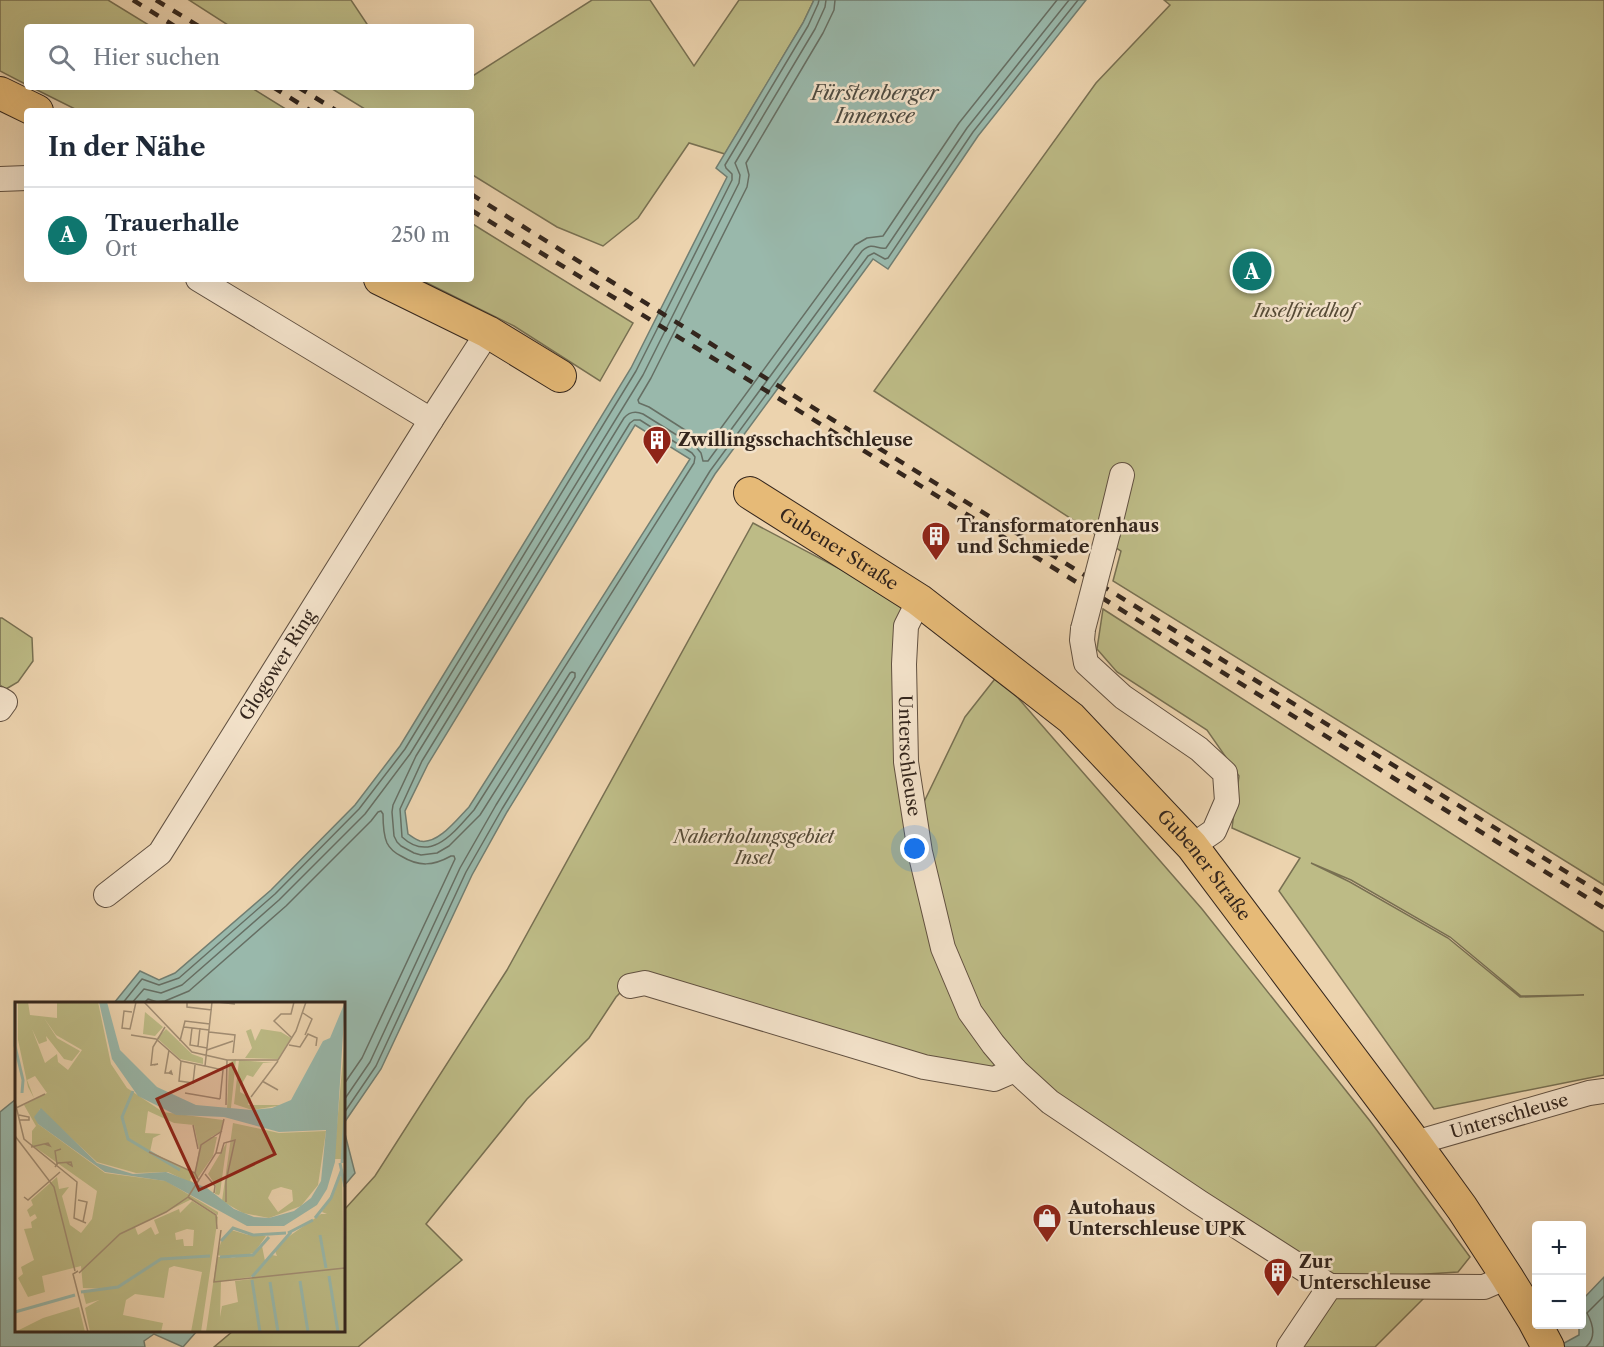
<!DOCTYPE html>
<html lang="de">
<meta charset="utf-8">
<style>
:root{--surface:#fff;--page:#f2f2f3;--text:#1f2937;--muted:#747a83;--line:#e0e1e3;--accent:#0f766e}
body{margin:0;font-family:"Libre Caslon Text",serif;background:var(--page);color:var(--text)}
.controls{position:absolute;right:18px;bottom:18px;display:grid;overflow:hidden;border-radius:6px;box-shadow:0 6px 24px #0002}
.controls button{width:54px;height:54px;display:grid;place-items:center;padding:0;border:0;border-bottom:2px solid var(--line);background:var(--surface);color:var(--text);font:30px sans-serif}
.you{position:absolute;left:915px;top:849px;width:21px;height:21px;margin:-15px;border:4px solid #fff;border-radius:50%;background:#1a73e8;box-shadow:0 0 0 9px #1a73e833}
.badge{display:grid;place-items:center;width:39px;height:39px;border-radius:50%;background:var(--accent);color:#fff;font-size:20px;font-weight:700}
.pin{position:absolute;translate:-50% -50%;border:3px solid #fff;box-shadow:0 2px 6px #0006}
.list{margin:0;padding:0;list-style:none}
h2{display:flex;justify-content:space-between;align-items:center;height:78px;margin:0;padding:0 24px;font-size:26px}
h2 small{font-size:20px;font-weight:400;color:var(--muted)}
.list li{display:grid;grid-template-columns:39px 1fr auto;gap:18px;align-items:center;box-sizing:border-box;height:96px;padding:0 24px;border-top:2px solid var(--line)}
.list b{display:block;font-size:22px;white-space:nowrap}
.list p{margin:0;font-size:20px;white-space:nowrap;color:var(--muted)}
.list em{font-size:20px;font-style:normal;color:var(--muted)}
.icon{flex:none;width:33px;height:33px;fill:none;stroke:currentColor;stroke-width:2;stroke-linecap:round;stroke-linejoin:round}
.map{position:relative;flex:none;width:1604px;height:1347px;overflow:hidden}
.search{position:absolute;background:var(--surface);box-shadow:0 6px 24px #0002;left:24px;top:24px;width:450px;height:66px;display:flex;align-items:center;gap:15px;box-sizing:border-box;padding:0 21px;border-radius:6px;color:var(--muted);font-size:22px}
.panel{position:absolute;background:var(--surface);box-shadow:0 6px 24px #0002;left:24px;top:108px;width:450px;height:174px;border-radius:6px}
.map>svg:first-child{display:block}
</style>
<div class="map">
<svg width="1604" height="1347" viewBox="0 0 1604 1347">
<rect width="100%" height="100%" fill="#ecd3ae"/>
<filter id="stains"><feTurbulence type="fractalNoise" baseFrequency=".00333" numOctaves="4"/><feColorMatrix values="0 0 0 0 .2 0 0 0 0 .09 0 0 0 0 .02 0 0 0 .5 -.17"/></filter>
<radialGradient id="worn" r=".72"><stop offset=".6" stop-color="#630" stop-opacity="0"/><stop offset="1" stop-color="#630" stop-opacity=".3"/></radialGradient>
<path fill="#bdbb86" stroke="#787052" stroke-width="1.5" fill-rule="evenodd" d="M0,0H108L152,27H27V85L0,71Z
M189,0H351L369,27H231Z
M592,0H650L694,66L739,0H814L803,23L725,154L689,143L638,218L603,246L557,227L471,174V111H368L329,87H471V77Z
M1164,0H1604V885L1113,581L1121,551L874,391L1096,83L1170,5Z
M31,87H250L289,111H79Z
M471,223L633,323L600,381L514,326L419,279H471Z
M753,523L891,596L909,602L902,624L935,948L1009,1070L993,1076L636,977L616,997L589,1038L527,1099L426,1224L462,1260L358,1347H214L233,1331L344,1330V1210L375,1176L507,970Z
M1103,609L1604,932V1075L1434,1109L1279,891L1300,858L1232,828L1239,776L1207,730L1117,672L1097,649ZM1311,863L1351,880L1450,937L1521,996L1584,995L1520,997L1448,938L1350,882Z
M0,618H2L32,638L33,661L18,682L6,689L0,685Z
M998,675L1202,909L1370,1121L1470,1257L1458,1272L1333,1280L1067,1108L995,1040L947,945L922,806L965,717Z
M1332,1289L1432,1290L1375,1347H1292Z"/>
<path fill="#99b8ab" stroke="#717e72" stroke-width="1.5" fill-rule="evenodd" d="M814,0H1086L978,136L888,269L873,259L715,474L507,812L472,875L381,1069L344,1123V1004L114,1003L140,971L159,980L175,973L271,890L355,805L400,746L631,368L727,177L716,168L803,23ZM635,425L690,459L469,807C458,818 438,845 420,841C416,840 411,836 408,834L405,811L428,764Z
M16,1099V1330L197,1331L183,1347L154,1334L144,1341L145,1347H0V1112Z
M344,1130L355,1173L344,1186Z
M1604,1277V1347H1557L1579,1335V1325L1582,1324V1308L1583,1299Z"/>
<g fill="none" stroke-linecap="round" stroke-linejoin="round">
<path stroke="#666f64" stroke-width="1.5" d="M835,0L834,10L823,33L746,163L749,175L747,187L651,378L638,400L639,403L649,407L707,444L710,443L855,245L867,238L883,236L959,123L1057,0
M634,420H640L692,453L695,457L694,463L474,810C455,831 431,864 402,837L400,809L422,761L630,423Z
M122,1004L142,979L159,985L179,978L275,894L359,809L405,749L636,371L732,180V174L726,168L725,165L808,26L818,4L819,0
M131,1004L144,989L161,993L182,985L279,900L365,814L410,754L643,375L739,183L740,175L735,163L815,29L825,7L826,0
M143,1004L148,999L157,1002L165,1001L189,991L286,906L371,821L378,812L381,811L383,814C383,823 383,834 387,843C390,849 395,853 401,856C419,867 433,866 451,856H454L455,859L362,1058L344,1084
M344,1100L370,1062L460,868L496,805L575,677V673L572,672L570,673L480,815L449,846L437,853L421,855L414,853L401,846L397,842L394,836L392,812L393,805L416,756L624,418C629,412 636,411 643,414L696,447L701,453L703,461H708L862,251C873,241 877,250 886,248L967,128L1069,0
M344,1113L376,1066L466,872L502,809L710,471L868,256L874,253L885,259L888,258L973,132L1078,0
M1586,1347C1597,1337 1593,1324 1587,1313L1604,1296"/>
<g stroke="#625141" stroke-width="26">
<g id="minor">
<path d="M0,179L27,178"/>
<path d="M198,279L431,420"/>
<path d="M1108,533L1122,475"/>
<path id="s1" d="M919,600L906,626L904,664L906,762L920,852L943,948L970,1012L993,1044L1015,1070L1050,1102L1199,1202L1330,1286"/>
<path d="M1083,629L1082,640L1086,663L1123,697L1199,749L1225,773L1227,801L1214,831L1192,846"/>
<path d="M0,699L5,702L0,709"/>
<path id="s2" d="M106,895L160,853L431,420L488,332"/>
<path d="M630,986L645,983L924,1067L994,1079L1015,1070"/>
<path id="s3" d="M1415,1143L1589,1093L1604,1091"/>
<path d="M1289,1347L1330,1286L1484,1287L1507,1277"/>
</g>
</g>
<g stroke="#34261d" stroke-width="34">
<g id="major">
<path d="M0,93L37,111"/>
<path d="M380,279L488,332L560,376"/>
<path id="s4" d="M750,493L919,600L1071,718L1192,846L1415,1143L1462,1208L1507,1277L1533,1319L1548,1347"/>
</g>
</g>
<use href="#minor" stroke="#f3e2ca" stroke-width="24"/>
<use href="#major" stroke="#e6ba77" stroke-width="32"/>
<path stroke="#34261d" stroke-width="4.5" stroke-dasharray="10 10" stroke-linecap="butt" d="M133,0L176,27
M156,0L200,27
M273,87L311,111
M298,87L337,111
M471,194L833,420L1604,895
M471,210L827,428L1604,908"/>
<g stroke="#625141" stroke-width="26" stroke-linecap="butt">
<path id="minor-bridge" d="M1083,629L1108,533"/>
</g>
<use href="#minor-bridge" stroke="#f3e2ca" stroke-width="24"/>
</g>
<defs>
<g id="building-pin" transform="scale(1.5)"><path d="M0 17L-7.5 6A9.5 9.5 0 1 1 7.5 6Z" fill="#8f2418" stroke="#f3e2ca"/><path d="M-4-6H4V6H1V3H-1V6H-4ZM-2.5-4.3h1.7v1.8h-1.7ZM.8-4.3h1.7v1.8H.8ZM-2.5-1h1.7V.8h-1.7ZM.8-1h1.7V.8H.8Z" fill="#fff"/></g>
<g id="shop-pin" transform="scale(1.5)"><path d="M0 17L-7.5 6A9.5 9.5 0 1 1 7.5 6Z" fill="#8f2418" stroke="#f3e2ca"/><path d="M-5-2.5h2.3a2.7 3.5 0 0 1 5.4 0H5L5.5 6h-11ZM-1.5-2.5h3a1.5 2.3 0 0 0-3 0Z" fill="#fff"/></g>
</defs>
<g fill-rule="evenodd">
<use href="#building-pin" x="657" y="440"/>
<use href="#building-pin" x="936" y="536"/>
<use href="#shop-pin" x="1047" y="1218"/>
<use href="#building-pin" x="1278" y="1272"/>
</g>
<g text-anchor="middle" stroke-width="5" stroke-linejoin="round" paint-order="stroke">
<g font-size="18" font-style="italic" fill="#564b37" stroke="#f3e2ca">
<text x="1304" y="317">Inselfriedhof</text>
<text x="754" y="843">Naherholungsgebiet<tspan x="754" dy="21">Insel</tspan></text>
</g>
<g font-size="18" font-weight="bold" fill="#34261d" stroke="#f3e2ca" text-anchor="start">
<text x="678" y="446">Zwillingsschachtschleuse</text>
<text x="957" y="532">Transformatorenhaus<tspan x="957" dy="21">und Schmiede</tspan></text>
<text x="1068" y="1214">Autohaus<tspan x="1068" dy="21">Unterschleuse UPK</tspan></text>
<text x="1299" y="1268">Zur<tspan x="1299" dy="21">Unterschleuse</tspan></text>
</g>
<g font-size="18" fill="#34261d" stroke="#f3e2ca">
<text dy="6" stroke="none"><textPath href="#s4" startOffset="105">Gubener Straße</textPath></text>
<text dy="6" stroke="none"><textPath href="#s2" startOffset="290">Glogower Ring</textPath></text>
<text dy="6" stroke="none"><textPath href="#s1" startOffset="159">Unterschleuse</textPath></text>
<text dy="6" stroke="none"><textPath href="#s4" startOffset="591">Gubener Straße</textPath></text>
<text dy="6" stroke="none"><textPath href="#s3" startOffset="98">Unterschleuse</textPath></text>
</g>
<g font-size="20" font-style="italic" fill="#4d4a40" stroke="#f3e2ca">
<text x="875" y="100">Fürstenberger<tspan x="875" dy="23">Innensee</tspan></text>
</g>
</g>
<g transform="translate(15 1002)">
<rect width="330" height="330" fill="#ecd3ae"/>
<path d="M3,0H13L15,13L42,16V0H83L96,62L112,86L148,110L208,118L207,129L196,135H202L198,154L182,177L177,175L175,178L182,184L153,170L121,171L82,160L25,107L22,113L23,122L90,171L151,179L203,210V213L177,197L120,225L123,233L136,225L140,233L144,231L139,218L164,207L165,211L177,199L203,215L186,330H176L187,270L159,264L154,266L149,296L120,292L111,298L108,313L148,321L146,330H75L70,306L84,298L71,302L68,290L94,287L68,286L66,264L27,274L30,290L13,295L3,276L8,272L6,265L19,258L9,227L17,226L16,220L22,216L20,212L15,215L12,208L18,203L16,198L42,175L44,187L54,185L47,194L55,223L66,231L77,217L82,189L17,143V129L21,124L9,103L32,91L20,74L12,78L19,96L13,85L3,38ZM29,16L41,33L67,48L53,68L43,60L42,52L30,61L17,27L24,42L32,39L31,34L49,57L57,59L65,49L42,36ZM133,109L159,121L179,123L184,147L180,171L135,150L138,136L146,132L130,131ZM172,227L179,228L178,244H169L168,237L161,238L160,231ZM130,10L148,25L140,34L128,32ZM151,27L177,52L188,56V62L165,57L142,36ZM236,27L240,39L246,27L266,30L276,36L263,57L230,56L237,46L231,29ZM330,33V169L329,157H319ZM221,57L216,106H212L214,61ZM224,58L259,61H248L238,75L232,73L225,85V90L236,96L233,103H268L237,108L219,102ZM218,121L264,131L311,129L303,183L286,204L254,216L228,211L207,199ZM266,185L277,188L278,199L263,210L253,196L257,188ZM212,140L205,191L204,193L200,192L201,184L193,172ZM327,172L330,330H191L202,255L238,254L247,244L250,259L236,275L206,279L205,315L207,304L223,300L220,279L236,277L257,253L262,254L260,249L273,235L306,212H312L307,210ZM216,228L233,233L251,234L239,251L217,256L202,253L206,240ZM64,305L70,330H0L28,316Z" fill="#bdbb86" fill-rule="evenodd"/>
<path d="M84,0H92L105,48L142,85L181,103L237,108L257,106L276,98L308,39L315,36L330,0L320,160L312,187L302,203L269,224H232L150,179L90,170L23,122L19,115L26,106L82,161L118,172L151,170L192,186L219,207L239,215L254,216L279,209L296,196L306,179L311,128L264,130L209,115L161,113L123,94L97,57Z" fill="#99b8ab"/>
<path fill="none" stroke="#99b8ab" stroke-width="3" d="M0,0V44L8,78L7,91M118,89L107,115L113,137L165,168M325,161L330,185M327,161L330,114M300,216L316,196L327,167M273,231L298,218M305,233L311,266M206,239L218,226L238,233L271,231M205,255L238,253L254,235M314,274L323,330M237,275L276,230M237,278L245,330M285,279L293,330M255,280L263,330M66,290L103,285L146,257L195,254M0,310L60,293"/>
<path fill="none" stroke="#a28e74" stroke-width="1.5" d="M129,0L177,50L212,58M172,0V5L197,8M197,0L190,64L208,68L205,97M202,0L220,2M117,10L109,9L107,26L115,27L121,0M288,11L297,17L290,33M169,25L194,28M177,26L175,43L192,46M194,30L220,33L218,51M116,33L141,37L166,59L190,64M277,36L259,19L266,12H276L279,0M165,39L170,19L195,22M274,43L285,45L293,32L302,36L301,44M183,44L185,26M192,48L218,39M166,59L164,79L178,81L180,63M139,63L143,62L136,63L138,45L150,25M154,71L156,69L157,72L154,71H150L154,48M247,79L263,88M170,91L205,97M236,95L263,59M0,100L9,137L62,180L59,216L71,221M211,103L212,58H263L281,29L291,0M1,106L30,92M4,113L14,115V118H5M178,123L183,147M0,134L39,185L60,269M16,145L33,141L35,144L30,142M134,150L180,171L184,179M201,151H206L209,141L220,138L211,179V200M42,162L40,149L46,147M40,165L43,161L56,160L57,164L52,161M180,171L186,143L207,129M190,172L200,184L199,191M9,195L13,198L45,170M173,195L201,213L202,227M63,198L72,200L68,220M206,228L199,280L330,266M63,269L58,272L73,330M64,271L105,232L151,210L173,195L201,151L209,117"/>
<path fill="#8f2418" fill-opacity="0.15" stroke="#8f2418" stroke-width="3" d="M217,62L260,152L184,188L142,97Z"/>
<rect width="330" height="330" fill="none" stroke="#34261d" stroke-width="3"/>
</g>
<rect width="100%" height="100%" filter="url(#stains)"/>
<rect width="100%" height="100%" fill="url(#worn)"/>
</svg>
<div class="controls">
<button>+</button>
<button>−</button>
</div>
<div class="you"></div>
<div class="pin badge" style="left:1252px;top:271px">A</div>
<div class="search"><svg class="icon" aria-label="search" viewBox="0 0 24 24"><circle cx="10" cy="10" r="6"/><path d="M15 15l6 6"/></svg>Hier suchen</div>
<section class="panel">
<h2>In der Nähe<small></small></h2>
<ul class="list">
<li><span class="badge">A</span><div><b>Trauerhalle</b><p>Ort</p></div><em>250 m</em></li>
</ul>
</section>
</div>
